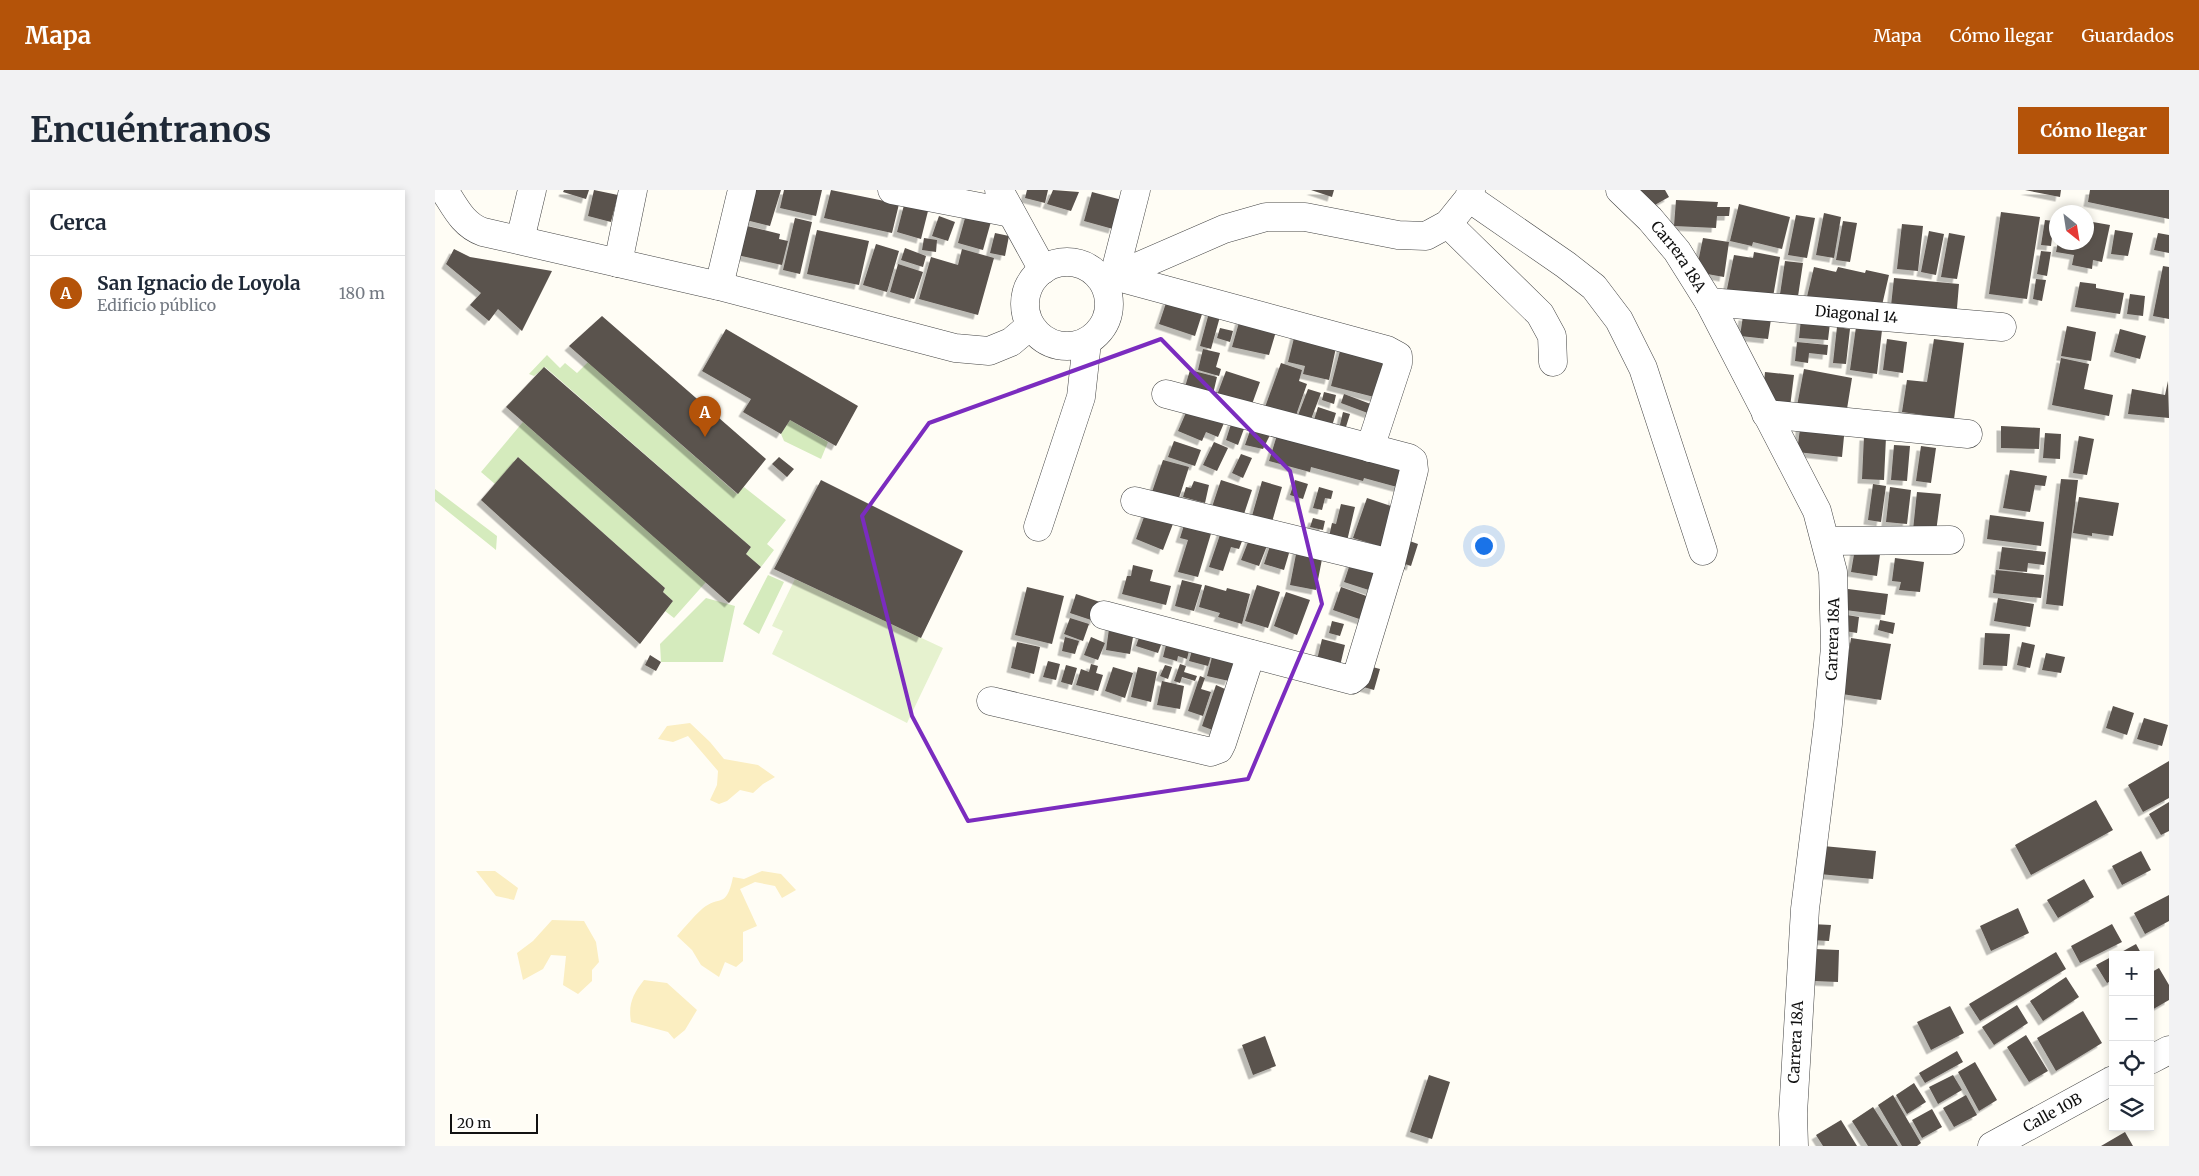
<!DOCTYPE html>
<html lang="es">
<meta charset="utf-8">
<style>
:root{--surface:#fff;--page:#f2f2f3;--text:#1f2937;--muted:#747a83;--line:#e0e1e3;--accent:#b45309}
body{margin:0;font-family:Merriweather,serif;background:var(--page);color:var(--text)}
.controls{position:absolute;right:15px;bottom:15px;display:grid;overflow:hidden;border-radius:0px;box-shadow:0 2px 8px #0003}
.controls button{width:45px;height:45px;display:grid;place-items:center;padding:0;border:0;border-bottom:1px solid var(--line);background:var(--surface);color:var(--text);font:25px sans-serif}
.compass{position:absolute;left:1614px;top:15px;width:45px;height:45px;border-radius:50%;background:var(--surface);box-shadow:0 2px 8px #0003;rotate:150deg}
.scale{position:absolute;left:15px;bottom:12px;width:88px;box-sizing:border-box;padding-left:5px;border:2px solid #111;border-top:0;font-size:14px;line-height:18px;white-space:nowrap;color:#111;-webkit-text-stroke:4px #fff;paint-order:stroke}
.you{position:absolute;left:1048px;top:355px;width:18px;height:18px;margin:-12px;border:4px solid #fff;border-radius:50%;background:#1a73e8;box-shadow:0 0 0 8px #1a73e833}
.badge{display:grid;place-items:center;width:32px;height:32px;border-radius:50%;background:var(--accent);color:#fff;font-size:16px;font-weight:700}
.pin{position:absolute;translate:-50% -41px;filter:drop-shadow(0 1px 2px #0008)}
.pin::after{content:'';position:absolute;top:26px;width:18px;height:15px;background:inherit;clip-path:polygon(0 0,100% 0,50% 100%)}
.list{margin:0;padding:0;list-style:none}
h2{display:flex;justify-content:space-between;align-items:center;height:65px;margin:0;padding:0 20px;font-size:21px}
h2 small{font-size:16px;font-weight:400;color:var(--muted)}
.list li{display:grid;grid-template-columns:32px 1fr auto;gap:15px;align-items:center;box-sizing:border-box;height:75px;padding:0 20px;border-top:1px solid var(--line)}
.list b{display:block;font-size:19px;white-space:nowrap}
.list p{margin:0;font-size:16px;white-space:nowrap;color:var(--muted)}
.list em{font-size:16px;font-style:normal;color:var(--muted)}
.icon{flex:none;width:28px;height:28px;fill:none;stroke:currentColor;stroke-width:2;stroke-linecap:round;stroke-linejoin:round}
.map{position:relative;flex:none;width:1734px;height:956px;overflow:hidden;border-radius:0px}
header{display:flex;align-items:center;gap:30px;box-sizing:border-box;height:70px;padding:0 25px;background:var(--accent);color:#fff}
header strong{font-size:24px}
nav{display:flex;gap:28px;margin-inline-start:auto;font-size:18px}
.intro{display:flex;align-items:center;justify-content:space-between;box-sizing:border-box;height:120px;padding:0 30px}
h1{margin:0;font-size:35px}
.button{padding:12px 22px;border-radius:0px;background:var(--accent);color:#fff;font-size:18px;font-weight:700}
main{display:flex;gap:30px;padding:0 30px}
aside{flex:1;background:var(--surface);border-radius:0px;box-shadow:0 2px 8px #0003}
.map>svg:first-child{display:block}
</style>
<header>
<strong>Mapa</strong>
<nav><a>Mapa</a><a>Cómo llegar</a><a>Guardados</a></nav>
</header>
<div class="intro"><h1>Encuéntranos</h1><a class="button">Cómo llegar</a></div>
<main>
<aside>
<h2>Cerca<small></small></h2>
<ul class="list">
<li><span class="badge">A</span><div><b>San Ignacio de Loyola</b><p>Edificio público</p></div><em>180 m</em></li>
</ul>
</aside>
<div class="map">
<svg width="1734" height="956" viewBox="0 0 1734 956">
<defs>
<filter id="shadow"><feDropShadow dx="-4.5" dy="4.5" stdDeviation="0" flood-color="#0004"/></filter>
</defs>
<rect width="100%" height="100%" fill="#fffdf5"/>
<path fill="#d5ebbd" d="M112,165L125,178L130,173L142,183L153,172L302,304L309,297L351,330L332,354L339,360L326,377L311,364L316,357L110,177L99,186L94,184Z
M355,230L393,252L386,269L349,251L346,244Z
M88,232L271,392L239,428L230,421L238,411L228,402L230,398L83,267L60,294L46,282Z
M0,299L62,346L61,360L0,311Z
M333,385L349,392L324,444L308,434Z
M271,408L300,416L288,472H226L225,454Z"/>
<path fill="#fbeec1" d="M255,533L275,552L289,569L323,575L340,587L328,594L318,603L305,600L292,611L284,614L275,610L282,595L283,581L253,546L238,552L223,549L232,536Z
M41,681H60L83,698L79,710L61,706Z
M327,681L346,684L361,700L347,708L340,696L320,692L305,699L322,736L308,742V771L301,777L290,772L284,787L266,775L257,760L242,746C250,737 258,727 267,719C285,704 291,720 298,687L309,689Z
M117,730L149,731L161,752L164,772L157,780V791L143,804L128,795L131,766L116,765L108,779L88,790L82,763L98,751Z
M209,790L232,793L262,820L250,840L239,849L233,842L196,832C193,814 198,804 209,790Z"/>
<path fill="#e6f2cf" d="M360,389L508,458L472,533L337,464L348,441L337,436Z"/>
<path fill="#5a524d" filter="url(#shadow)" d="M129,0H154L151,9L128,2Z
M159,0L183,5L176,32L153,26Z
M316,0H346L335,36L307,29Z
M349,0H387L381,26L345,18Z
M396,0L464,14L457,43L389,28Z
M592,0H613L610,13L590,8Z
M618,0L644,2L636,21L612,14Z
M876,0H899L897,7Z
M1197,0H1230L1234,7L1209,21Z
M1590,0H1626L1625,7Z
M1655,0H1734V29L1653,12Z
M657,2L687,10L678,39L649,31Z
M1241,10L1283,12L1282,17H1295L1294,26H1282L1281,38L1239,36Z
M1304,14L1355,27L1347,59L1318,52L1317,56L1295,51Z
M469,15L493,21L486,49L462,42Z
M532,21L557,28L548,60L523,53Z
M1566,22L1605,27L1592,109L1554,104Z
M1389,23L1406,27L1399,68L1381,65Z
M1361,25L1380,28L1372,68L1353,65Z
M504,26L520,32L513,51L497,46Z
M360,28L377,32L365,84L348,80Z
M1610,30L1619,31L1616,56L1606,55Z
M1408,31L1422,33L1415,72L1401,70Z
M1652,31L1675,35L1667,72L1658,70L1657,79L1637,75L1639,65L1621,62L1623,52H1652Z
M1467,34L1488,36L1483,81L1462,79Z
M308,35L345,44L344,49L353,51L347,75L302,65Z
M382,40L434,51L424,95L372,84Z
M1680,40L1698,43L1693,66L1676,64Z
M1494,41L1509,44L1501,85L1486,82Z
M560,43L574,46L570,66L555,63Z
M1514,43L1530,46L1522,89L1506,87Z
M1723,43L1734,45V63L1719,60Z
M489,48L502,50L501,62L487,60Z
M1268,48L1294,52L1289,87L1261,82Z
M441,54L464,61L452,102L428,95Z
M470,58L491,66L488,77L466,70Z
M19,59L35,67L117,81L87,141L63,119L54,131L35,115L46,103L11,74Z
M527,59L559,68L543,125L484,109L496,67L523,75Z
M1606,61L1616,62L1612,86L1602,84Z
M1319,62L1345,67L1338,107L1291,104L1299,65L1318,68Z
M1350,71L1368,73L1362,113L1344,111Z
M463,74L488,82L479,109L455,102Z
M1728,76L1734,77V129L1718,126Z
M1379,77L1401,82L1403,77L1430,83L1431,80L1454,85L1445,124L1371,111Z
M1459,88L1524,94L1521,130L1455,125Z
M1601,89L1611,90L1607,111L1598,109Z
M1645,92L1661,94V98L1689,103L1685,124L1640,117Z
M1695,104L1710,106L1708,126L1692,124Z
M732,110L768,121L760,146L724,134Z
M775,119L786,123L776,159L765,156Z
M167,126L331,269L303,304L134,156Z
M1308,126L1336,129L1333,149L1305,146Z
M805,129L842,138L834,165L797,157Z
M1366,129L1395,133L1393,150L1364,148Z
M1632,136L1661,142L1656,171L1626,166Z
M1402,137L1415,139L1411,174L1398,173Z
M1421,137L1447,140L1442,184L1415,180Z
M785,138L798,141L795,152L782,148Z
M291,139L423,216L401,256L355,230L346,244L308,222L316,209L267,181Z
M1685,139L1711,146L1705,169L1679,162Z
M861,140L902,153L894,190L868,184L870,176L853,172Z
M1452,149L1472,152L1468,183L1448,180Z
M1499,149L1529,153L1518,237L1488,233V225L1467,222L1472,190L1492,192Z
M1362,152L1393,155L1392,165L1374,163L1373,173L1360,171Z
M907,153L956,173L947,209L896,196Z
M768,159L785,163L781,177L786,179L784,186L763,180Z
M1626,168L1654,174L1649,199L1678,205L1674,226L1617,215Z
M846,173L867,180L864,191L872,194L859,231L829,220Z
M109,177L316,357L311,364L326,377L294,413L71,217Z
M1369,179L1417,188L1411,225L1362,216Z
M755,180L782,187L778,204L750,197Z
M791,181L825,192L816,217L782,205Z
M1330,182L1359,185L1355,217L1327,214Z
M1733,191L1734,228L1693,224L1697,199L1730,205Z
M873,199L886,203L875,232L862,228Z
M889,202L901,205L899,214L887,210Z
M909,204L941,216L938,225L906,213Z
M883,217L901,223L897,236L879,230Z
M753,218L789,233L783,247L771,242L767,251L743,241Z
M908,222L915,224L910,240L904,239Z
M797,231L810,236L803,255L791,250Z
M1366,231L1410,236L1407,267L1362,262Z
M1566,236L1605,238L1604,259L1566,258Z
M816,238L836,243L828,259L810,255Z
M843,242L974,279L973,300L929,288L928,291L876,277L875,282L834,271Z
M1610,243L1626,244L1625,269L1608,268Z
M1429,246L1451,247L1449,290L1427,289Z
M1644,246L1659,249L1652,285L1638,283Z
M739,251L766,260L760,276L733,267Z
M779,252L793,258L782,281L768,275Z
M1459,255L1475,256L1472,291L1456,290Z
M1486,256L1501,258L1496,293L1481,291Z
M806,264L817,268L808,288L797,283Z
M83,267L230,398L228,402L238,411L205,454L46,310Z
M344,267L359,279L352,287L337,274Z
M728,270L754,277L743,311L717,302Z
M1575,280L1612,286L1610,296L1600,295L1595,322L1568,318Z
M1626,289L1643,290L1628,416L1611,414Z
M386,290L528,361L486,448L339,379Z
M786,290L817,300L808,327L777,317Z
M860,290L873,294L868,309L855,305Z
M759,291L774,295L770,313L748,307L751,297L756,298Z
M827,291L847,297L837,332L817,326Z
M1438,294L1451,296L1446,332L1433,330Z
M884,297L898,301L896,309L890,308L887,320L878,318Z
M1455,297L1476,300L1472,334L1451,332Z
M1482,302L1506,304L1501,342L1478,340Z
M959,305L957,360L918,348L932,308L956,316Z
M1644,307L1684,313L1678,346L1657,343V346L1638,343Z
M906,314L920,317L912,351L894,347L897,333L901,334Z
M713,316L741,326L728,360L701,349Z
M1555,325L1609,332L1606,356L1552,349Z
M878,328L890,331L888,340L875,337Z
M751,329L778,337L763,387L743,382L753,350L745,348Z
M787,339L809,346L804,359L796,357L788,381L774,377Z
M817,342L835,348L824,376L806,370Z
M838,347L857,353L849,380L829,374Z
M969,349L983,354L976,376L961,371Z
M1421,353L1446,357L1442,386L1416,382Z
M863,354L889,359L881,400L855,395Z
M1567,357L1611,362L1609,375L1593,373L1592,382L1564,379Z
M917,368L951,379L943,403L909,392Z
M1460,368L1489,372L1485,402L1464,400L1466,392L1457,391Z
M698,375L718,380L715,391L736,396L731,415L687,404L692,386H696Z
M1561,380L1609,385L1606,408L1558,403Z
M747,390L767,395L759,421L740,416Z
M770,395L791,401L792,398L815,404L807,434L783,427L785,423L764,417Z
M822,395L845,402L833,438L810,431Z
M592,397L629,406L617,454L580,445Z
M906,397L940,409L933,432L898,420Z
M1413,399L1453,404L1450,425L1410,420Z
M851,402L875,410L862,445L839,436Z
M641,404L665,412L659,431L635,423Z
M1563,408L1599,414L1595,437L1559,431Z
M1412,425L1424,427L1422,443L1410,441Z
M635,428L654,434L648,451L629,444Z
M1445,430L1460,433L1458,444L1443,440Z
M897,431L909,434L905,446L894,443Z
M675,432L700,436L695,464L671,460Z
M707,439L729,447L723,463L701,456Z
M1550,443L1575,444L1572,476L1548,475Z
M630,447L644,451L640,464L627,461Z
M656,447L670,453L663,470L649,465Z
M733,447L756,453L752,469L743,466L742,471L728,467Z
M1416,448L1456,454L1446,510L1407,504Z
M887,449L910,455L904,480L881,474Z
M582,452L605,457L599,484L576,478Z
M1587,452L1600,455L1595,478L1582,475Z
M759,453L778,459L773,476L754,471Z
M780,456L804,463L794,491L772,486Z
M1611,463L1630,467L1626,483L1607,480Z
M215,465L226,472L221,481L210,475Z
M613,471L625,474L621,490L608,487Z
M656,474L663,476L661,483L668,485L663,501L641,495L646,479L654,482Z
M745,474L751,476L749,482L762,486L760,491L747,487L745,493L739,491Z
M631,475L642,478L637,495L626,492Z
M730,475L737,477L733,489L725,486Z
M930,475L945,479L939,500L925,496Z
M678,477L698,483L690,508L670,501Z
M703,477L722,482L716,512L696,507Z
M765,486L770,488L766,499L776,502L768,526L753,521Z
M727,491L749,496L745,519L722,515Z
M781,495L799,503L783,542L767,536Z
M1678,516L1699,523L1692,545L1671,538Z
M1709,528L1733,535L1727,556L1702,549Z
M1734,571V608L1708,622L1693,595Z
M1661,610L1678,640L1596,685L1580,655Z
M1734,612V641L1726,645L1714,624Z
M1388,656L1441,661L1438,689L1384,684Z
M1706,661L1716,680L1687,695L1677,676Z
M1649,689L1659,707L1623,728L1612,710Z
M1734,705V731L1710,744L1699,723Z
M1583,718L1594,743L1556,761L1545,736Z
M1376,734L1396,735L1394,751L1375,750Z
M1677,734L1687,752L1645,773L1636,756Z
M1701,754L1707,765H1681Z
M1379,759L1404,760L1403,792L1379,791Z
M1621,762L1631,779L1545,831L1534,814Z
M1678,766V790L1672,793L1661,775Z
M1724,778L1734,795V810L1715,821V783Z
M1631,787L1644,807L1608,831L1595,811Z
M1582,815L1593,833L1559,855L1547,837Z
M1515,816L1529,843L1496,860L1482,832Z
M1648,821L1667,853L1621,881L1602,848Z
M1591,845L1613,881L1594,892L1572,857Z
M830,846L841,876L818,885L807,855Z
M1522,861L1528,872L1490,893L1484,883Z
M1540,872L1562,910L1544,921L1523,882Z
M994,885L1015,892L997,949L975,942Z
M1518,885L1527,900L1503,914L1494,897Z
M1479,893L1491,912L1472,924L1461,905Z
M1458,905L1486,953L1482,956H1467L1443,915Z
M1531,905L1542,925L1519,937L1508,918Z
M1438,917L1463,956H1433L1417,931Z
M1497,919L1507,937L1487,948L1477,930Z
M1406,930L1422,956H1388L1381,945Z
M1690,942L1698,956H1666Z"/>
<g fill="none" stroke-linecap="round" stroke-linejoin="round">
<g stroke="#444" stroke-width="29">
<g id="minor">
<path d="M9,0C20,17 28,35 48,42L284,96L520,158L554,161L576,152L595,136"/>
<path d="M457,0L576,23"/>
<path d="M564,0L608,80"/>
<path d="M701,0L679,86L952,160L963,166V173L935,258"/>
<path id="s1" d="M1185,0L1215,29L1242,61L1274,112L1382,321L1398,382L1400,457L1393,534L1370,719L1358,924L1359,956"/>
<path d="M1034,8L1131,75L1159,97L1184,130L1208,178L1268,361"/>
<path d="M1013,34L1105,124L1117,146L1118,172"/>
<path d="M85,50L97,0"/>
<circle cx="632" cy="114" r="42"/>
<path d="M183,73L198,0"/>
<path d="M674,89L789,39L831,27H870L963,45L991,46L1013,34L1034,8L1036,0"/>
<path d="M284,96L307,0"/>
<path id="s2" d="M1274,112L1567,137"/>
<path d="M1331,224L1533,244"/>
<path d="M700,311L956,373"/>
<path d="M603,337L646,207L652,152"/>
<path d="M1391,351L1515,350"/>
<path d="M669,425L916,490L922,485L956,373L979,280L978,271L974,268L731,204"/>
<path d="M556,511L776,562L784,559L787,553L816,464"/>
<path d="M1715,870L1734,860"/>
<path id="s3" d="M1557,956L1678,890"/>
</g>
</g>
<use href="#minor" stroke="#fff" stroke-width="28"/>
</g>
<path fill="none" stroke="#7b2cbf" stroke-width="4" stroke-linejoin="round" d="M726,149L855,281L887,414L813,589L533,631L477,526L427,326L494,233Z"/>
<g text-anchor="middle" stroke-width="5" stroke-linejoin="round" paint-order="stroke">
<g font-size="15" fill="#111" stroke="#fff">
<text dy="5" stroke="none"><textPath href="#s1" startOffset="89">Carrera 18A</textPath></text>
<text dy="5" stroke="none"><textPath href="#s2" startOffset="148">Diagonal 14</textPath></text>
<text transform="translate(1398 449) rotate(-88)" y="5">Carrera 18A</text>
<text transform="translate(1361 852) rotate(-87)" y="5">Carrera 18A</text>
<text dy="5" stroke="none"><textPath href="#s3" startOffset="69">Calle 10B</textPath></text>
</g>
</g>
</svg>
<div class="controls">
<button>+</button>
<button>−</button>
<button><svg class="icon" aria-label="locate" viewBox="0 0 24 24"><circle cx="12" cy="12" r="6"/><path d="M12 2v4M12 18v4M2 12h4M18 12h4"/></svg></button>
<button><svg class="icon" aria-label="layers" viewBox="0 0 24 24"><path d="M12 4l9 5-9 5-9-5zM3 14l9 5 9-5"/></svg></button>
</div>
<svg class="compass" viewBox="-18 -18 36 36"><path d="M0-13l5 13h-10z" fill="#e53935"/><path d="M0 13l5-13h-10z" fill="#747a83"/></svg>
<div class="scale">20 m</div>
<div class="you"></div>
<div class="pin badge" style="left:270px;top:247px">A</div>
</div>
</main>
